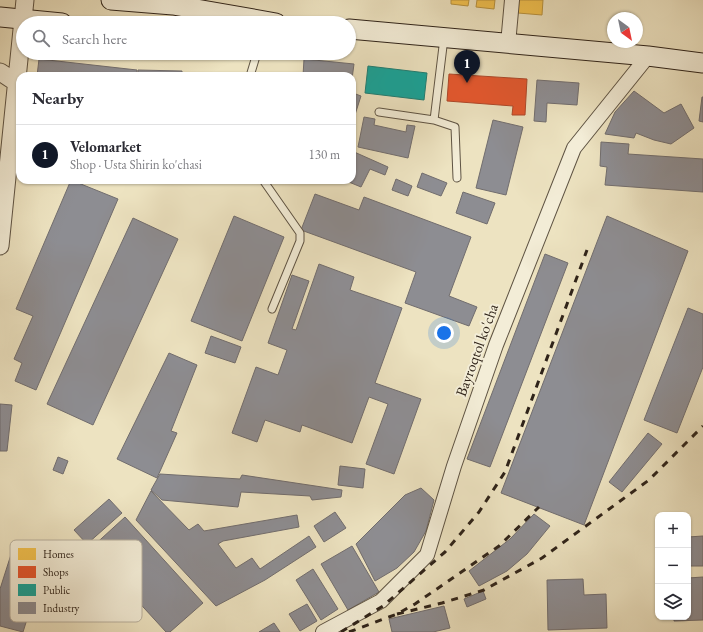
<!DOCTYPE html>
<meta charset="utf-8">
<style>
:root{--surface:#fff;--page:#f7f7f7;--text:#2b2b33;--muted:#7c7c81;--line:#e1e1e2;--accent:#111827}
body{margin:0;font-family:"EB Garamond",serif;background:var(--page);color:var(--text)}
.controls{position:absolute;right:12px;bottom:12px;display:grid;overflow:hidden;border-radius:8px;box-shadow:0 1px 3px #0004}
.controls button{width:36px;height:36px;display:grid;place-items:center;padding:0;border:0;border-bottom:1px solid var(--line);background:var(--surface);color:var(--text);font:20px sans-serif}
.compass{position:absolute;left:607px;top:12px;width:36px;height:36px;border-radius:50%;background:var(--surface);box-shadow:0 1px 3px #0004;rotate:147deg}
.you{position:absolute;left:444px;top:333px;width:14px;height:14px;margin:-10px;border:3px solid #fff;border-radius:50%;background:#1a73e8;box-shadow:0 0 0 6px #1a73e833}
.badge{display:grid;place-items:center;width:26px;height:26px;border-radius:50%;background:var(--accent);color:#fff;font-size:13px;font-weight:700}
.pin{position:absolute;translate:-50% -33px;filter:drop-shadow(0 1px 2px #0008)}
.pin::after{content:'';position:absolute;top:21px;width:14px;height:12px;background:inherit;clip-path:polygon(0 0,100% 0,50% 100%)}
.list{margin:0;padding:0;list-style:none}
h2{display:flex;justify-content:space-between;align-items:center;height:52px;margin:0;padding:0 16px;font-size:17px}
h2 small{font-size:13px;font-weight:400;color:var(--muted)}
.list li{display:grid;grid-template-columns:26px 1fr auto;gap:12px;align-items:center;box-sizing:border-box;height:60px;padding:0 16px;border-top:1px solid var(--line)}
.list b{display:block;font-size:15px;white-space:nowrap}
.list p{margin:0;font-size:13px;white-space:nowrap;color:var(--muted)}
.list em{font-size:13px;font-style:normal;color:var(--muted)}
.icon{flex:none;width:22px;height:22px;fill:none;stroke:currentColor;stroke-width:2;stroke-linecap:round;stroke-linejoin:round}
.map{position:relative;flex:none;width:703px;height:632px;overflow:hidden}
.search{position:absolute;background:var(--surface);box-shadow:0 1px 3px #0004;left:16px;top:16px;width:340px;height:44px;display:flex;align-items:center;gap:10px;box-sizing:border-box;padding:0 14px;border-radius:22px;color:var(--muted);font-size:15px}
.panel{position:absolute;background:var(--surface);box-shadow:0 1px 3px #0004;left:16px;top:72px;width:340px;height:112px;border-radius:12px}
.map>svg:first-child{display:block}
</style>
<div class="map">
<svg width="703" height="632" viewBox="0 0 703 632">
<rect width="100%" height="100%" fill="#ede3c1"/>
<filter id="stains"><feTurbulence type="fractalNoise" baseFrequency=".005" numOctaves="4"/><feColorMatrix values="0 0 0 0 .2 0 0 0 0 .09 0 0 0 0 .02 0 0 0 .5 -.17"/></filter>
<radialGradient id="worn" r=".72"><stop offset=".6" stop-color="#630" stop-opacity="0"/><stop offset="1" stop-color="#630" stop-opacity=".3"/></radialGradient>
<path fill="#f2c14e" stroke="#b8923e" d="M451,0H469L468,6L451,4Z
M477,0H495L494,9L476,7Z
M519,0H543L542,15L518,13Z"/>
<path fill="#e4572e" stroke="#ae4728" d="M449,74L527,79L525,115H512L513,106L447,101Z"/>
<path fill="#17a398" stroke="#1e7d72" d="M368,66L427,73L424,100L365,93Z"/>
<path fill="#8d8d92" stroke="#716d6e" d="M161,53H179V55H161Z
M39,59L137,70V76H37Z
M304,59L354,64L352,79V76H303Z
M138,70L182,71V76H138Z
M537,80L579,83L577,105L547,103L546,122L534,121Z
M634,91L664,113L681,104L694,128L671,144L654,140L636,133L634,138L605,134L615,112Z
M353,93L361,96L352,124V95Z
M702,97H703V122L699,121Z
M364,117L375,119L374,125L406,132L407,125L415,126L408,158L358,147Z
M493,120L523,127L506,195L476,188Z
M601,142L629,144L628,154L703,159V192L605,185L607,167L600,166Z
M352,151L388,167L385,175L370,169L361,187L344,180H352Z
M422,173L447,183L441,196L417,187Z
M396,179L412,186L408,196L392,190Z
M71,180L118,199L36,390L15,381L22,363L14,359L33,316L16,309Z
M463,192L495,203L487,224L456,213Z
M315,194L359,210L364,197L471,237L449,296L477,307L469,326L405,303L416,272L301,230Z
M234,216L284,237L242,341L191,321Z
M607,216L688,251L584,525L501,493Z
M133,218L178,239L93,425L47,404Z
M545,254L568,263L490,467L467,459Z
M319,264L354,277L350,290L402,308L375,383L421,399L394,474L366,464L388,404L369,397L352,443L302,425L300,432L265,420L257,442L232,433L256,367L278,375L287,350L268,343L292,275L309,281L292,329L296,330Z
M688,308L703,314V367L677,433L644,420Z
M211,336L241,347L235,363L205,353Z
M169,353L197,365L171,431L177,433L157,478L117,459Z
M0,404L12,405L7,451H0Z
M648,433L662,444L622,492L609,482Z
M58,457L68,461L63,474L53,470Z
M340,466L365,469L363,488L338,485Z
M160,474L240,479L242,475L342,490L341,497L312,500L310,496L241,492L238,507L162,500L151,490Z
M421,488L434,500L426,531L414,552L397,568L375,581L356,544L405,495Z
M151,491L189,530L198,524L204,531L297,515L299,527L223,541L218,544L236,568L252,558L260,569L309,536L316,547L265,580L216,606L136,520Z
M109,499L122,513L87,544L74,530Z
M335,512L346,528L324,542L314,526Z
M534,514L550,526L527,554L507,571L479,586L469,571L510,539Z
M125,517L203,603L170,632H166L90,549Z
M703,536V566H689L688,537Z
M15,542L35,548L28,571L41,575L23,632L0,626V589Z
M352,546L379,592L348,610L321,564Z
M313,569L338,609L321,620L296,580Z
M703,577V620L674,621V617H688V578Z
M583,579L584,595L606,594L607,628L548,630L547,580Z
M483,591L486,599L467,607L464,599Z
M307,604L317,621L300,631L289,614Z
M444,606L450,628L433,632H392L389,619Z
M274,623L280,632H259Z"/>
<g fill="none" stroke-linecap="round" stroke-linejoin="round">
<g stroke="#5e5343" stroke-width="9">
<path id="service" d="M444,38L434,120L455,127L457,178
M250,76L257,53
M379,112L434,120
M263,180L300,233V241L272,309"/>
</g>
<g stroke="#5e5343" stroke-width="16">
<path id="minor" d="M508,44L512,0
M323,632L381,601L427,555L454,466L496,345L574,148L648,56"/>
</g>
<g stroke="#5e5343" stroke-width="19">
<path id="tertiary" d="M0,72L17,83
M0,246L25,0"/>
</g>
<g stroke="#2f2319" stroke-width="21">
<path id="secondary" d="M111,0L173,5L276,23
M0,17L62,23
M349,29L648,56L703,63"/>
</g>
<use href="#service" stroke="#f3edd7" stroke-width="7"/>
<use href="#minor" stroke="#f3edd7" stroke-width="14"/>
<use href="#tertiary" stroke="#f3edd7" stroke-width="17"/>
<use href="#secondary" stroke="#f3edd7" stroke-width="19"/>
<path stroke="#2f2319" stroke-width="3" stroke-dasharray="7 7" stroke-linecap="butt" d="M397,614L442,603L484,590L542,558L649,480L703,426
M341,632L383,606L445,552L479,512L505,472L587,250
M349,632L397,614L415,604L499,546L539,507"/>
</g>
<g text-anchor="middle" stroke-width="4" stroke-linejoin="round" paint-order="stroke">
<g font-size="15" fill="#2f2319" stroke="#f3edd7">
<text transform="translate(477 350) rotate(-70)" y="5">Bayroqtol ko'cha</text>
</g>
</g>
<rect x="10" y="540" width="132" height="82" rx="6" fill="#f3edd7" stroke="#b8b09e" stroke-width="1"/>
<rect x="18" y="548" width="18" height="12" fill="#f2c14e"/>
<rect x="18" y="566" width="18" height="12" fill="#e4572e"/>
<rect x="18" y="584" width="18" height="12" fill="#17a398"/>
<rect x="18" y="602" width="18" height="12" fill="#8d8d92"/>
<g font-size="11" fill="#2f2319">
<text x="43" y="558">Homes</text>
<text x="43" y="576">Shops</text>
<text x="43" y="594">Public</text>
<text x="43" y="612">Industry</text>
</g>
<rect width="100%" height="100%" filter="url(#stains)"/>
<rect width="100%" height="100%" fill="url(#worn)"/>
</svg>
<div class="controls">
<button>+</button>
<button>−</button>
<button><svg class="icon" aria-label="layers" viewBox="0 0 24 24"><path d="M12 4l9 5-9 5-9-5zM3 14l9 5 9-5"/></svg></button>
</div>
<svg class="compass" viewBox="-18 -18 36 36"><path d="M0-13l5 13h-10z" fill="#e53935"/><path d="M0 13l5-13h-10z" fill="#7c7c81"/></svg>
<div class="you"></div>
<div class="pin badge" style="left:467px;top:83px">1</div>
<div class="search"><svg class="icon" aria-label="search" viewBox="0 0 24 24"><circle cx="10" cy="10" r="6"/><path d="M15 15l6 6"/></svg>Search here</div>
<section class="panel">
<h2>Nearby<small></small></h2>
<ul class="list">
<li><span class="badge">1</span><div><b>Velomarket</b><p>Shop · Usta Shirin ko'chasi</p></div><em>130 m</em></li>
</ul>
</section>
</div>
